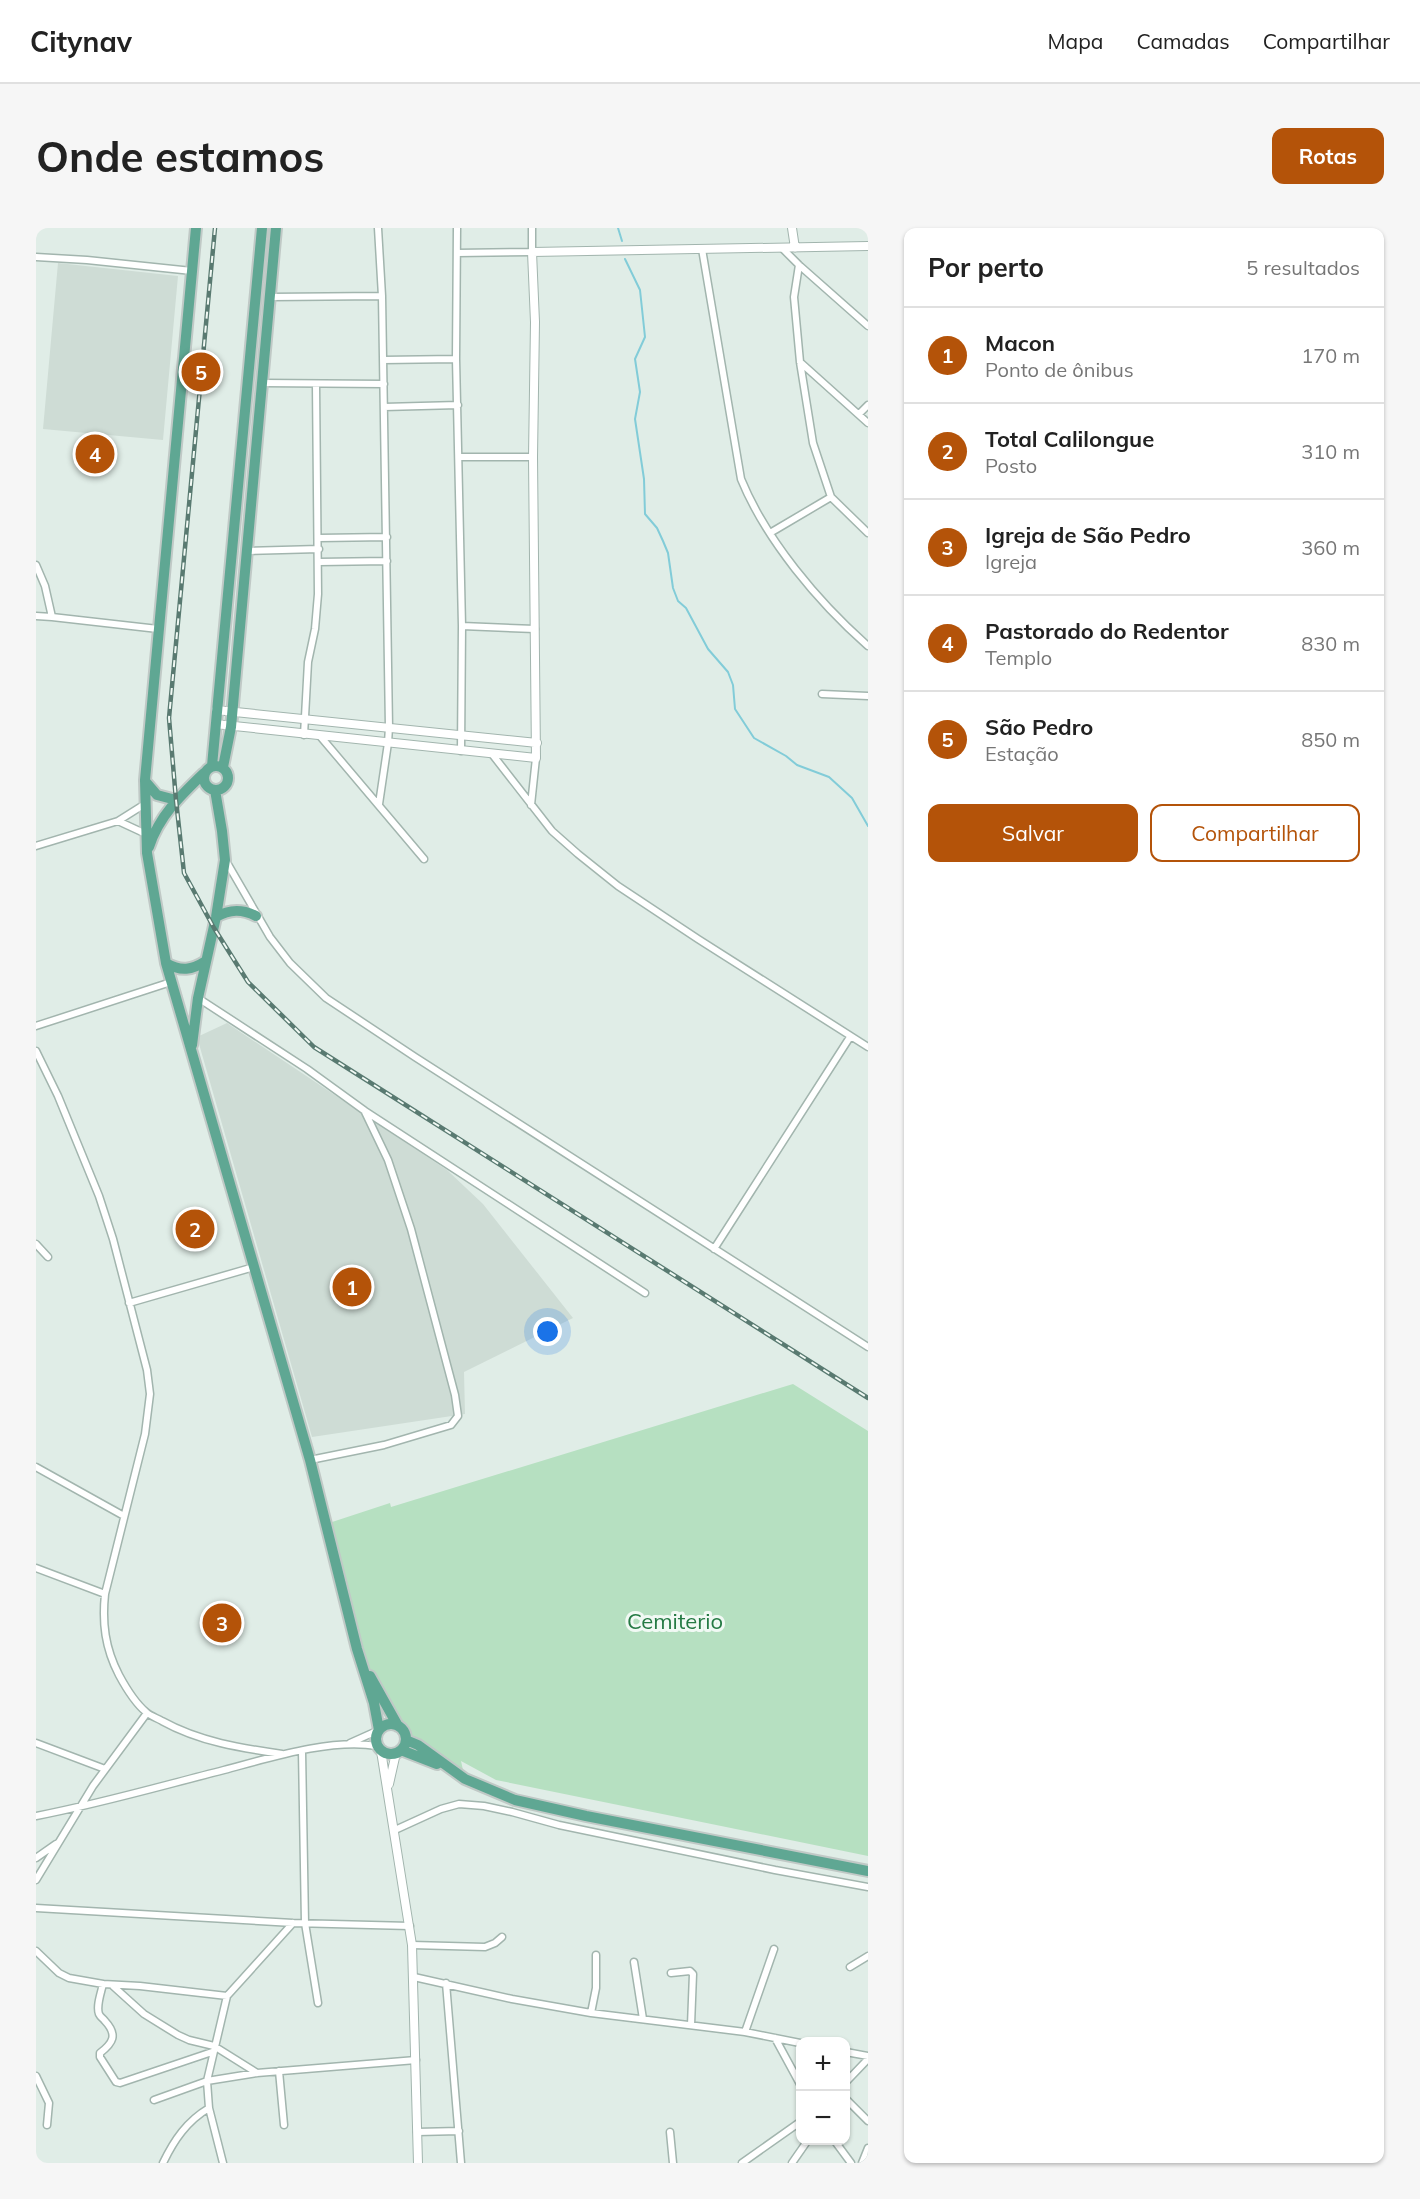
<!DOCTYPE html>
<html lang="pt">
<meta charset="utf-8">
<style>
:root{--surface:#fff;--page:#f6f6f6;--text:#222;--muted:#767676;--line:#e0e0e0;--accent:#b45309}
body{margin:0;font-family:Mulish,sans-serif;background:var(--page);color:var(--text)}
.controls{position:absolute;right:18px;bottom:18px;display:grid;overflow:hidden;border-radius:12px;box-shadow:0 2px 4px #0004}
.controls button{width:54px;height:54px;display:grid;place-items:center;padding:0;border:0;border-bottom:2px solid var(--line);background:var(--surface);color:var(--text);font:30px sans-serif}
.you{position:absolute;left:512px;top:1104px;width:21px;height:21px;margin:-15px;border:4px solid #fff;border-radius:50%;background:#1a73e8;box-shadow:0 0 0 9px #1a73e833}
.badge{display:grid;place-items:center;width:39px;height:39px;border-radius:50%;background:var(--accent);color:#fff;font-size:20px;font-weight:700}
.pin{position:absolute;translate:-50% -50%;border:3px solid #fff;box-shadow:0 2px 6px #0006}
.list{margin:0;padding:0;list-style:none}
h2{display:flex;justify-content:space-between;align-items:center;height:78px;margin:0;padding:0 24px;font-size:26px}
h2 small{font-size:20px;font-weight:400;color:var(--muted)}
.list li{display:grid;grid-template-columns:39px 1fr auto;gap:18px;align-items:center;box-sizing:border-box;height:96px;padding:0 24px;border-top:2px solid var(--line)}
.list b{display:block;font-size:22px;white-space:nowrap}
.list p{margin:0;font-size:20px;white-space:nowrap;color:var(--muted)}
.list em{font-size:20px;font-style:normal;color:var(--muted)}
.actions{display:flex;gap:12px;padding:18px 24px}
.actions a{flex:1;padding:14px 0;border:2px solid var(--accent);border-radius:12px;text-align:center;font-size:21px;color:var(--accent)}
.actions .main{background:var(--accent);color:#fff}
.map{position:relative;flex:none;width:832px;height:1935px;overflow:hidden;border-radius:12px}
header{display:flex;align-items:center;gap:36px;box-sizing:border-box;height:84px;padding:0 30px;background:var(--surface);border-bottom:2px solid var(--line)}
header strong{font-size:28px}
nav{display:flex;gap:33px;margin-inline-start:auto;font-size:21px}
.intro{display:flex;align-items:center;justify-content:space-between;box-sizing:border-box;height:144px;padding:0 36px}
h1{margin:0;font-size:42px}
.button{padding:15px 27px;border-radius:12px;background:var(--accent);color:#fff;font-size:21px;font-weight:700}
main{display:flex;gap:36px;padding:0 36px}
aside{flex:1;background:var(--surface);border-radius:12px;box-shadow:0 2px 4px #0004}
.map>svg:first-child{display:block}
</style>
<header>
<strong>Citynav</strong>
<nav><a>Mapa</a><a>Camadas</a><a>Compartilhar</a></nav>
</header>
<div class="intro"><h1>Onde estamos</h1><a class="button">Rotas</a></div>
<main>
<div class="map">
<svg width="832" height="1935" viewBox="0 0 832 1935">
<rect width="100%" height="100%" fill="#e0ede7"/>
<path fill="#cedcd5" d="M22,35L142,48L127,212L7,201Z
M191,795L411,942L447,976L537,1090L428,1144L429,1186L276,1209L161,809Z"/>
<path fill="#b6e0c1" d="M757,1156L832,1203V1628L460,1552L425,1533L429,1551L370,1512L366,1502L362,1498L324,1430L290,1296L354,1275L355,1279Z"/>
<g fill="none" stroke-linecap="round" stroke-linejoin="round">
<path stroke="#82ccd8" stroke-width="2" d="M582,0L586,13
M589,31L604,62L609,109L599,131L604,164L599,191L608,251L609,286L621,300L627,313L632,325L637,360L642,373L650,380L672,421L692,444L697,457L699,481L718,510L750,528L761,537L793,549L816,570L832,598"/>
<g stroke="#a2b5ae" stroke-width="9">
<path id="minor" d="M342,0L346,68L353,499L352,515L343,576
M421,0L420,131L426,398L425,523
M666,21L705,251C730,312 782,374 832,418
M747,21L763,37L832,98
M421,25L496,24V0
M0,29L51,32L156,43
M763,37L758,69L764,134L777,215L795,269L832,305
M235,69L346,68
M347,132L420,131
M764,134L832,195
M227,155L348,156
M348,179L422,177
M823,186L832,177
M423,229H497
M734,305L795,269
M283,310L351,309
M211,323L283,321
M283,334L351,333
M0,337L9,358L16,389L122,401
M0,388L16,389
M426,398L499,401
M786,466L832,468
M268,507L272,434L279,401L282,366L280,157
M284,508L388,631
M456,526L516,603L542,626L582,658L662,711L832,819
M495,577L500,530
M82,593L110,606
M0,618L82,593L109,576
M190,633L234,709L254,735L290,770L379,829L832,1119
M162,770L271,841L329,883L609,1065
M0,798L135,754
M0,823L22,868L63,968L77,1011L111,1142L114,1166L109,1206L69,1366C66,1395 69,1420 83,1447C90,1460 98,1474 110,1484C114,1488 121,1490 126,1493C164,1514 205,1520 246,1526
M0,1016L12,1029
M678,1021L814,809
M93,1075L218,1039
M274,1232L348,1217L415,1197L422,1188L419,1167L375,1001L352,932L329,884
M0,1239L88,1288
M0,1340L69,1366
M0,1515L69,1541
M314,1515L343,1502
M266,1523L269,1695L282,1775
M0,1588C63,1576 125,1558 188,1542C233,1530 295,1510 341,1518
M359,1602L405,1581L423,1576L448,1578L476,1584L523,1597L739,1642L832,1659
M0,1630L20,1616
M0,1652L57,1558L111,1485
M0,1680L257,1695L374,1698
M376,1717L449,1719L459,1715L466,1709
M0,1723L23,1745L33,1750L67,1756L104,1758L191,1768
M598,1734L607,1791
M814,1739L832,1728
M635,1745L654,1743L657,1746L655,1797
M378,1749L476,1771L555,1785L709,1804L764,1815
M410,1755L425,1935
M67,1756C65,1765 60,1778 63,1786C65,1790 66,1789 69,1793C82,1807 77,1815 64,1825V1829L80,1854L84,1855L176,1824
M77,1758L108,1786L142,1807L153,1812L178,1818L221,1845
M555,1785L560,1760V1727
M709,1804L738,1721
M739,1810L764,1856
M810,1824L832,1828
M243,1843L248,1897
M0,1848L13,1875L11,1897
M810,1854L832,1831
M810,1871L832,1893
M118,1872L171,1853L221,1845L380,1832
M381,1904L423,1903
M634,1904L637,1935
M798,1912L815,1935
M127,1935C138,1912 151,1893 173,1880
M187,1935L173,1880L171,1853L191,1768L257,1695
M706,1935L764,1894
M756,1935L772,1912
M826,1935L832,1920"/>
</g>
<g stroke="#a2b5ae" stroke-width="10">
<path id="tertiary" d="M756,0L759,20
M180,482L501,515
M179,496L500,530L497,229L499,94L496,24L832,18
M345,1523L376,1717L382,1935
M353,1556L360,1525"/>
</g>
<g stroke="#c0c9c6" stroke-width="14">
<path id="primary" d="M160,0L109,552L111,625L130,735L274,1232L321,1421L338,1475L343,1502
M168 550a12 12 0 1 1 24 0a12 12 0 1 1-24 0Z
M176,538L226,0
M187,539L195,499L240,0
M109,553L121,567L140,572
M113,619C123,588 145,567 168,545
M180,689C194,681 206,681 220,688
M130,735C145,744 156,742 170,733
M156,817L162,770L180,689L189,632L186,603L179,562
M334,1448L362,1498
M340 1511a15 15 0 1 1 30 0a15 15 0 1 1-30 0Z
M370,1512L382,1517L429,1551L479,1572L550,1588L832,1643
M365,1522L401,1536"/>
</g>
<use href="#minor" stroke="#fff" stroke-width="6"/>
<use href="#tertiary" stroke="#fff" stroke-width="8"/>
<use href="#primary" stroke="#5fa793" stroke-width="10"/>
<g stroke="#597a71" stroke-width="4.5">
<path id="rail" d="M179,0L133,490L140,572L148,645L178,700L212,754L278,819L832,1170"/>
</g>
<use href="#rail" stroke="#f1f9f4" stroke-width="2" stroke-dasharray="7" stroke-linecap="butt"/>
</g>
<g text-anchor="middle" stroke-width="6" stroke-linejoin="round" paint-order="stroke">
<g font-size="22" fill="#257a44" stroke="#f1f9f4">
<text x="639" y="1401">Cemiterio</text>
</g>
</g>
</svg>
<div class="controls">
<button>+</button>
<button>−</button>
</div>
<div class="you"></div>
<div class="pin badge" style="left:316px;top:1059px">1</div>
<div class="pin badge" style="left:159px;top:1001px">2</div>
<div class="pin badge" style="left:186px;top:1395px">3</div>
<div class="pin badge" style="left:59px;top:226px">4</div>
<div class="pin badge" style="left:165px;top:144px">5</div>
</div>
<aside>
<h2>Por perto<small>5 resultados</small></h2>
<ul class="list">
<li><span class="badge">1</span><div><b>Macon</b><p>Ponto de ônibus</p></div><em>170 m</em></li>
<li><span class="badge">2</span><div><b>Total Calilongue</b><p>Posto</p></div><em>310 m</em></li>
<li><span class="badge">3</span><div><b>Igreja de São Pedro</b><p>Igreja</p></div><em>360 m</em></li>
<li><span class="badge">4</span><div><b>Pastorado do Redentor</b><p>Templo</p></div><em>830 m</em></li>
<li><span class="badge">5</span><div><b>São Pedro</b><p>Estação</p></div><em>850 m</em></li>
</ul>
<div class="actions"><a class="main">Salvar</a><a>Compartilhar</a></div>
</aside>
</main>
